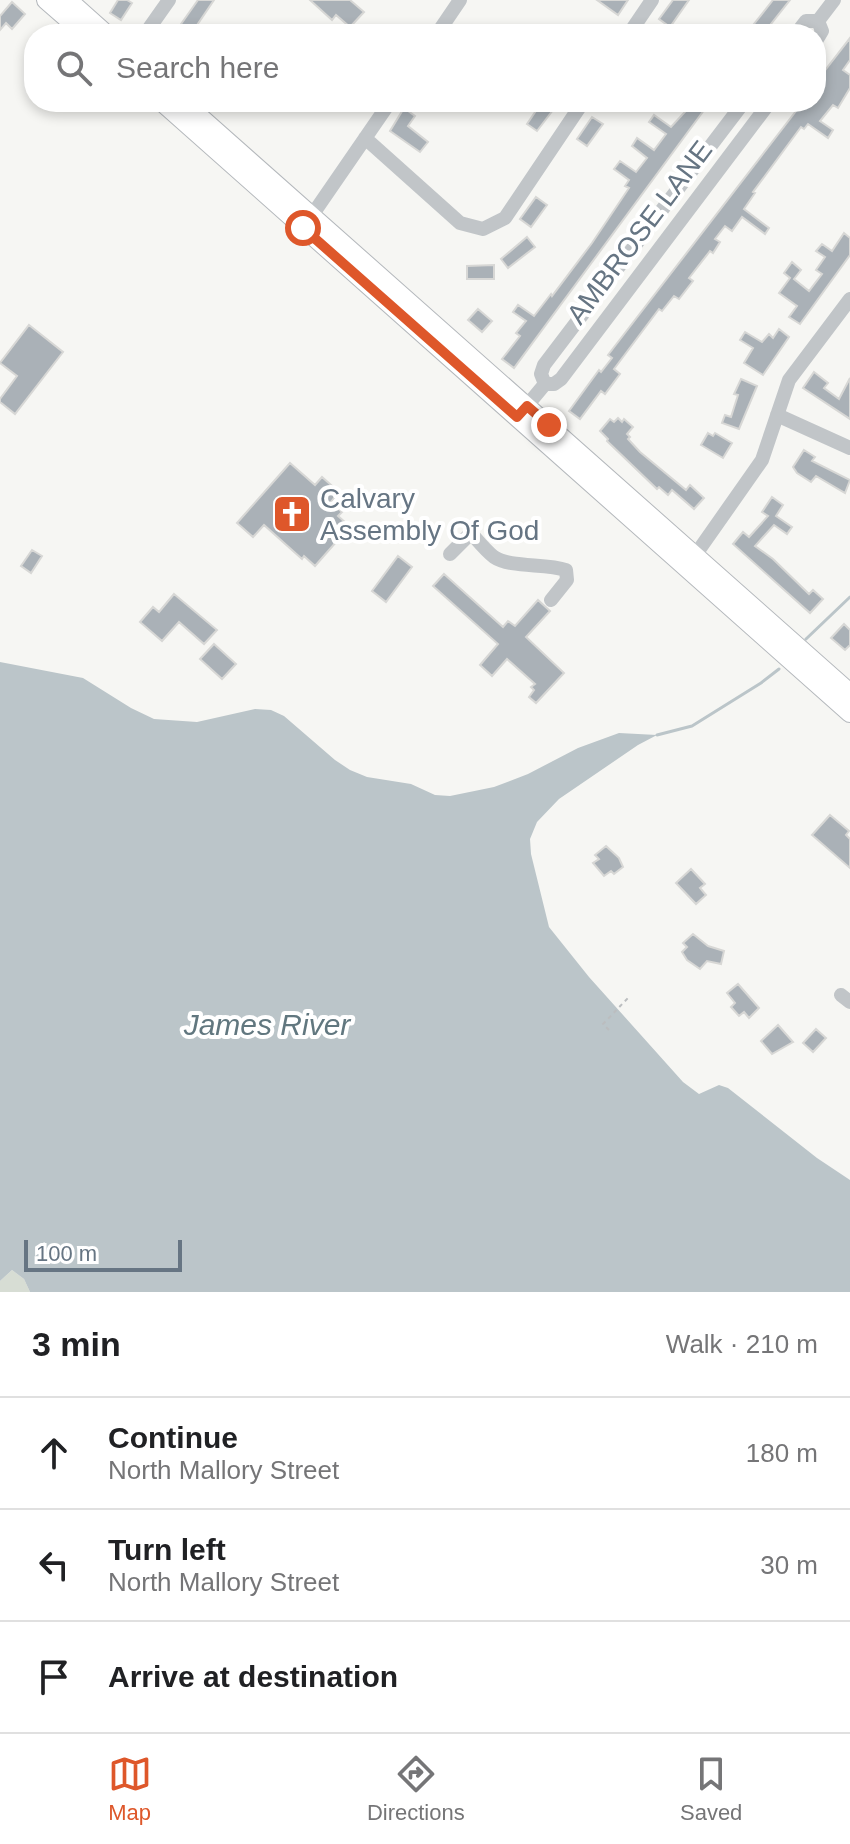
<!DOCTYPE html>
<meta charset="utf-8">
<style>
:root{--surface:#fff;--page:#f6f6f6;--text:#202124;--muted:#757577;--line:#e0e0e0;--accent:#de572a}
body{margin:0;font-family:Arial,sans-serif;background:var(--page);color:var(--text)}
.scale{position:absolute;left:24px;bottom:20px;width:158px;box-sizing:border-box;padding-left:8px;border:4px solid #667583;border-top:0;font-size:22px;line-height:28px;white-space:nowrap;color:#667583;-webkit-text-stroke:6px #fff;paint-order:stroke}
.stop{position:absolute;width:24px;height:24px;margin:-18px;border:6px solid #de572a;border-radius:50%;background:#fff}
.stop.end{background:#de572a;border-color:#fff;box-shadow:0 2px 8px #0008}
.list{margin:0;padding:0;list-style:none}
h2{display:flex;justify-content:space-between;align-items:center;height:104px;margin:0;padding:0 32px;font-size:34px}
h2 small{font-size:26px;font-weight:400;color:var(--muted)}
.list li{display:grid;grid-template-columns:52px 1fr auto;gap:24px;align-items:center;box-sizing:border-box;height:112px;padding:0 32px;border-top:2px solid var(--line)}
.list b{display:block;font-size:30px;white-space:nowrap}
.list p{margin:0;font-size:26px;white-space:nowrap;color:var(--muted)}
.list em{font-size:26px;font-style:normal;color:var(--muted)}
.icon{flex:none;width:44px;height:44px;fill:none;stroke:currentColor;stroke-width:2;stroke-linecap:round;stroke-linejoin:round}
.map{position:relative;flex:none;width:850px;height:1292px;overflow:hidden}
.search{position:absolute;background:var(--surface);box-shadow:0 4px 12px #0003;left:24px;right:24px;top:24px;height:88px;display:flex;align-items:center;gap:20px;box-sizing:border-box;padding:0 28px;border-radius:32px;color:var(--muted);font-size:30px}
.sheet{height:440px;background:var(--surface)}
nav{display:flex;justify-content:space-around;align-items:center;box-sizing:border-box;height:112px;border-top:2px solid var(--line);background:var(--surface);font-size:22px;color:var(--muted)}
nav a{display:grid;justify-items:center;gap:4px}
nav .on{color:var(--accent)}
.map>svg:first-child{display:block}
</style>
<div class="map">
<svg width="850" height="1292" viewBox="0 0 850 1292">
<rect width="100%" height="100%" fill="#f6f6f3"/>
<path fill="#d7ddd4" d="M12,1270L24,1279L30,1292H0V1281Z"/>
<path fill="#bbc5c9" d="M0,662L83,678L131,708L154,719L197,722L255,709L271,710L284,716L335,760L350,770L367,777L411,784L435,795L450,796L494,787L528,774L578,748L619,733L657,735L638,745L559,799L537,822L530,839L531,854L549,927L589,977L683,1082L699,1094L719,1085L728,1088L817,1158L850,1180V1292H30L24,1279L12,1270L0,1281Z"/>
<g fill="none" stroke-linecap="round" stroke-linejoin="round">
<path stroke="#bbc5c9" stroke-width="3" d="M806,639L850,597
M657,735L692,726L761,683L779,669"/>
</g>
<path fill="#aab1b7" stroke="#d7d7d5" stroke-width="2" d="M118,0H127L132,3L121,20L110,13Z
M198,0H214L191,34H174Z
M310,0H350L364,12L350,27L336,15L332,20Z
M597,0H628L618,15Z
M673,0H689L670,27L659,19Z
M773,0H790L763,34H746Z
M12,2L25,14L12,29L6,23L0,30V16Z
M850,38V60L843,70L850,75V88L838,108L833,105L820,121L833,130L828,138L808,124L804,129L801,127L753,192L755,193L744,209L769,228L765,234L742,217L732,231L725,226L715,239L720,242L713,253L710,251L689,278L693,281L679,299L674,296L662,311L659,309L614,369L620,374L605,394L601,391L580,419L569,411L599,370L601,372L612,358L608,355L803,102H816V82Z
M542,102L553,110L537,131L527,124Z
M694,102H710L514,368L502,359L520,336L516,333L526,321L513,312L518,305L534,316L551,294L552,296L592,243L629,188L625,186L629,180L614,169L620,161L636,172L647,158L632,146L637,138L654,150L666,134L649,122L654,115L671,127Z
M404,108L415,116L408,126L428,142L420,152L390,131Z
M592,117L603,124L587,146L577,139Z
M536,197L547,205L531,227L520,219Z
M844,233L850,238V255L800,324L789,317L797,306L779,293L790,278L784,273L792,262L801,270L794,279L809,291L822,274L816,270L825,257L816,251L822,244L832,251Z
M527,237L535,247L508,268L501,259Z
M494,265V279H467V266Z
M478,309L492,321L482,332L468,320Z
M29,325L63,352L15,414L0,402V399L17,376L0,363Z
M779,329L789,337L763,375L744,363L753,348L740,340L745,332L762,342L769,334L773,338Z
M814,372L828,383L824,388L839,399L850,378V419L803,388Z
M741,379L757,386L739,429L722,423L725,415L731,417L738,395L734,394Z
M618,418L622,422L624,419L633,427L627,434L630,437L628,439L640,452L686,490L690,485L704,498L694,509L672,490L668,495L659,487L657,489L607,441L608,439L600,431L610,419L614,422Z
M708,433L713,436L715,433L732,443L723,458L701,445Z
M804,450L815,457L812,461L850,480L845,493L816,476L811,482L797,473L793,467Z
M290,463L315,485L322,477L339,492L331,502L342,512L338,516L354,530L348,537L344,533L315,566L304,556L302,559L264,525L253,537L237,523Z
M772,497L783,505L776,516L792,527L787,534L774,525L755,546L773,559L809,594L813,590L823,599L810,613L733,544L743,532L749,537L768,516L762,512Z
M32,550L42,556L31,573L21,566Z
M398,556L412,567L386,602L372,591Z
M444,574L503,627L508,621L515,626L538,600L550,611L526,637L564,673L536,703L529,697L534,690L531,687L535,684L507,659L492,676L480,665L498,644L433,586Z
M174,594L217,630L204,644L179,622L162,641L140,622L153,607L159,612Z
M844,624L850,630V645L845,650L831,638Z
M214,644L236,664L222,679L200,659Z
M830,815L849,831L846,835L850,839V868L812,835Z
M606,846L619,858L623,867L614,874L611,871L604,876L593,863L599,859L595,855Z
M691,869L705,884L700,888L706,895L696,904L676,883Z
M693,934L708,946L724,951L721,964L707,961L700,969L687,960L682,952L687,947L683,943Z
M738,984L759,1008L749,1018L744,1012L739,1016L731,1007L735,1003L727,993Z
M778,1025L793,1042L772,1054L761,1041Z
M816,1029L826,1038L813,1052L803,1043Z"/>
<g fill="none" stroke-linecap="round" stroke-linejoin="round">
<g stroke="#b4b8bc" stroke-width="20">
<path id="major" d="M46,0L85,34
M68,0L106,34
M162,102L850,713
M183,102L850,693"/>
</g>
<path stroke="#bbbdbf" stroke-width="2" stroke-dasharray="4 4" stroke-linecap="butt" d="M609,1030L603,1024L628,998"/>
<path stroke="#c1c5c8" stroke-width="14" d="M818,21L834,0
M145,34L169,0
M437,34L460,0
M629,34L652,0
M796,34L806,21H818
M816,41L822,31L818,21
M365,138L460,223L483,229L505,218L583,102
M306,224L390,102
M545,384H554L561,379L770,102
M545,384L541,374L544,365L744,102
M520,414L545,384
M777,415L850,448
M450,554L471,533C478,541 486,551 494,557C510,568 546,563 566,570L567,580L551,600
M689,564L762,460L789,380L850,299
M841,995L850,1002"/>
<use href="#major" stroke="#fff" stroke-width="18"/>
</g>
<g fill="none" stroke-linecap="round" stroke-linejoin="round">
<path stroke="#de572a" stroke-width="10" d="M303,228L517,417L527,406L549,425"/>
</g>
<defs>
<g id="church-square" transform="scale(2)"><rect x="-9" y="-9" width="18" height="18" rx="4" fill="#de572a" stroke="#fff"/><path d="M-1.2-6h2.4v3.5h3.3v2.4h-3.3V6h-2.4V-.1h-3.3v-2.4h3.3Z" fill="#fff"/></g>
</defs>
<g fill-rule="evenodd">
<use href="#church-square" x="292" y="514"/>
</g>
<g text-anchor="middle" stroke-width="8" stroke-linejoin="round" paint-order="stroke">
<g font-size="28" fill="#667583" stroke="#fff">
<text transform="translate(639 232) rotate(-53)" y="10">AMBROSE LANE</text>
</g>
<g font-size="28" fill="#667583" stroke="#fff" text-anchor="start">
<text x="320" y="508">Calvary<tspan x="320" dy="32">Assembly Of God</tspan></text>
</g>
<g font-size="30" font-style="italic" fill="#61777f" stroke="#fff">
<text x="267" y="1035">James River</text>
</g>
</g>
</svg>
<div class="scale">100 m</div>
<div class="stop" style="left:303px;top:228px"></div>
<div class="stop end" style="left:549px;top:425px"></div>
<div class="search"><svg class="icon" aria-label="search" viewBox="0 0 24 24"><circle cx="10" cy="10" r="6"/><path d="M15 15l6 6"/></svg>Search here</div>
</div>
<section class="sheet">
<h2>3 min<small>Walk · 210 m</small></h2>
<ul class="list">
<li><svg class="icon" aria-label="ahead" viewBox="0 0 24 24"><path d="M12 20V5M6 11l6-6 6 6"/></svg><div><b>Continue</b><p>North Mallory Street</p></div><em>180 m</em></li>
<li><svg class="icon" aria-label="left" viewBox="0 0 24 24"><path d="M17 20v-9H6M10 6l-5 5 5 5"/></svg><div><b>Turn left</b><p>North Mallory Street</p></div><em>30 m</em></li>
<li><svg class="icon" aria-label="arrive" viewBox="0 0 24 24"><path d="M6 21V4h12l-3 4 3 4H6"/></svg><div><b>Arrive at destination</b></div></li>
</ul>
</section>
<nav>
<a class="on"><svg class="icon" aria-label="map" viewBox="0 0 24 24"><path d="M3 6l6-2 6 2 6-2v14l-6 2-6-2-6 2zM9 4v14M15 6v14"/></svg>Map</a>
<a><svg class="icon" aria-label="directions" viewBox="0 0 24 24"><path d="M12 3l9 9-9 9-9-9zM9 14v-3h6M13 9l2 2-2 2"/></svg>Directions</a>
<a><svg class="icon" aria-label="saved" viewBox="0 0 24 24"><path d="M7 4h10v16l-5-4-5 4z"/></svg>Saved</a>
</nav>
